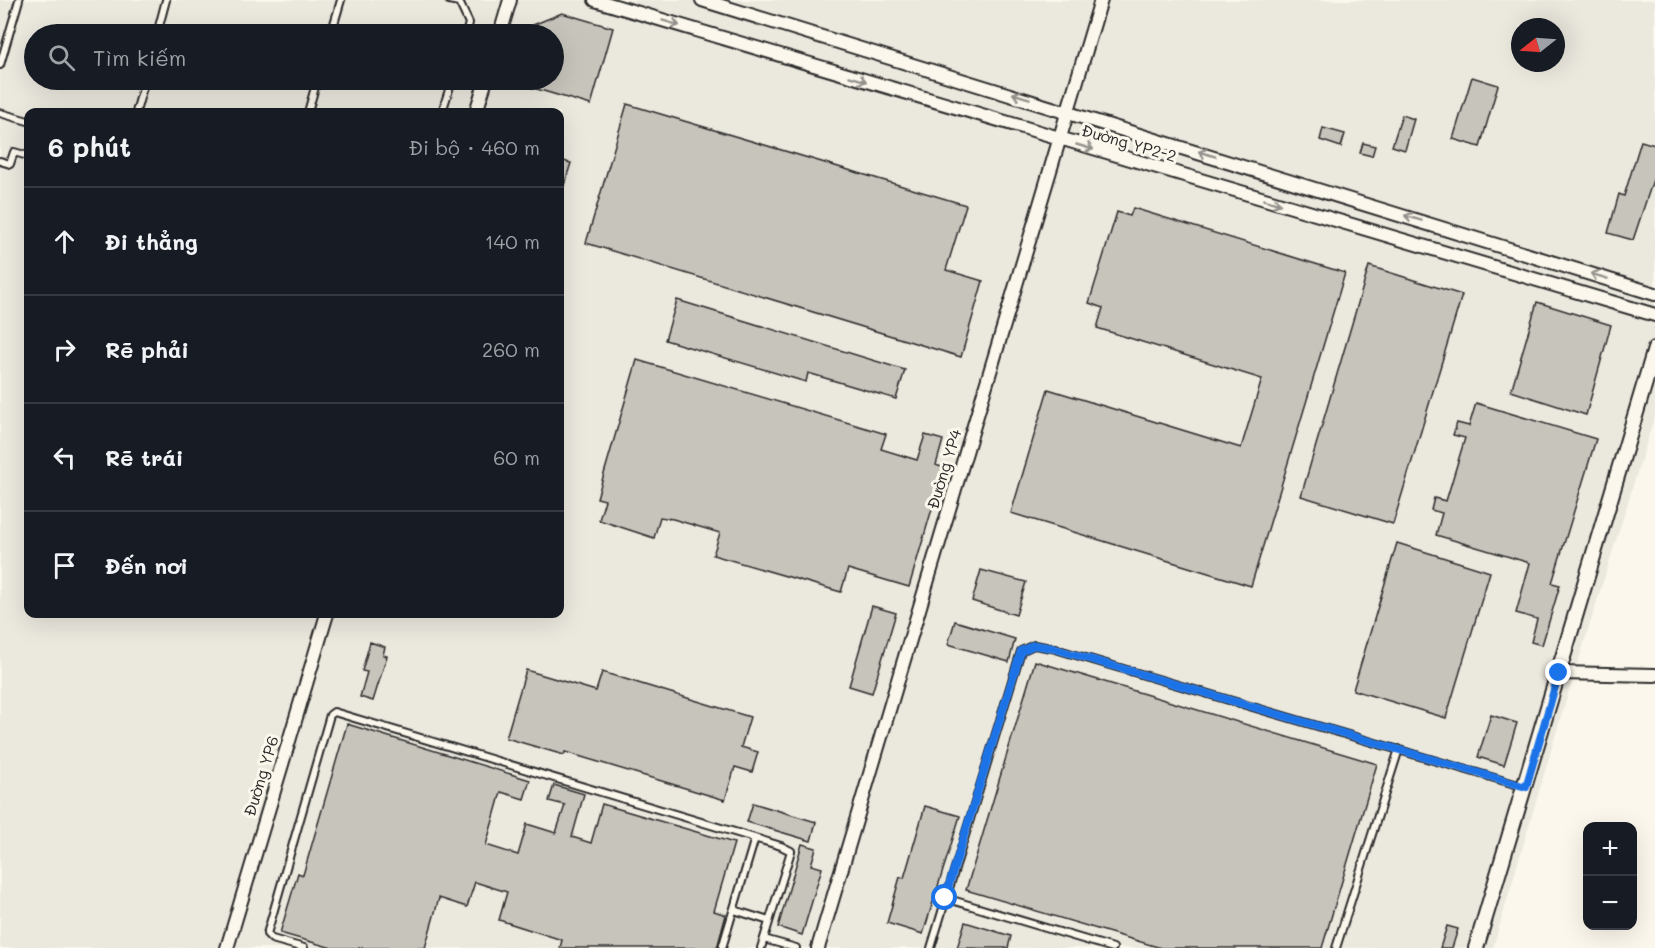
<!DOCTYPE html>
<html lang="vi">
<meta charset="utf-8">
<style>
:root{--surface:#171b24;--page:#242831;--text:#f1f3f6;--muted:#9ea1a6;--line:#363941}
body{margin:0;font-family:Mali,sans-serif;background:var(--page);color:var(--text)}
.controls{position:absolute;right:18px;bottom:18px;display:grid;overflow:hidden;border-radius:12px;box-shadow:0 6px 24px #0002}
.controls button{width:54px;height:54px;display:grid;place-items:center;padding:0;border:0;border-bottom:2px solid var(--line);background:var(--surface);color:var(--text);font:30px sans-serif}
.compass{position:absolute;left:1511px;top:18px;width:54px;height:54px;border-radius:50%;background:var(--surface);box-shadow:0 6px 24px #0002;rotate:253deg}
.stop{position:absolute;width:18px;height:18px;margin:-14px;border:4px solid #1a73e8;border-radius:50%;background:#fff}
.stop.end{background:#1a73e8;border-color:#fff;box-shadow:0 2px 6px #0008}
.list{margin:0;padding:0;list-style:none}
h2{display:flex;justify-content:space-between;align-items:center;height:78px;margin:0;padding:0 24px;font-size:26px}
h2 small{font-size:20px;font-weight:400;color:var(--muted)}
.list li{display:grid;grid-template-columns:39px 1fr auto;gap:18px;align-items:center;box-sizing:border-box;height:108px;padding:0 24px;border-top:2px solid var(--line)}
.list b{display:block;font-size:22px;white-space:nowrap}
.list em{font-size:20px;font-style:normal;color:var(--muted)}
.icon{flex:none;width:33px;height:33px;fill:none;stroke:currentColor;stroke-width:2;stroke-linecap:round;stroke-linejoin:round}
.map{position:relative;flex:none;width:1655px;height:948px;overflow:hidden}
.search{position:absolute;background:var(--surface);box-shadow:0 6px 24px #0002;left:24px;top:24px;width:540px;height:66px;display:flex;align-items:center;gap:15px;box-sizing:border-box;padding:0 21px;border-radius:33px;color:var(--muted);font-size:22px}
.panel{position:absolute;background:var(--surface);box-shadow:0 6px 24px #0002;left:24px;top:108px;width:540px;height:510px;border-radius:12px}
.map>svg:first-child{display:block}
</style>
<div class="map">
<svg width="1655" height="948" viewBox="0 0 1655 948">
<rect width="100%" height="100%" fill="#fbf7ec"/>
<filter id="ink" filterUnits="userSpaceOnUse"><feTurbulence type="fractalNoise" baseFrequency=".0167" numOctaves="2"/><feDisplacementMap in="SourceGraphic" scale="12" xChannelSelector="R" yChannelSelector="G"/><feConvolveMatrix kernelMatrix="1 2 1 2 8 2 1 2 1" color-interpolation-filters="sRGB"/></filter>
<g filter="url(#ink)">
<path fill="#ebe8de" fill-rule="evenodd" d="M0,0H1655V415L1560,720L1493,948H0ZM1520,27H1556V63H1520ZM34,34H554V80H34ZM28,112H560V614H28Z"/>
<path fill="#c7c4bc" stroke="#2b2b2b" stroke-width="1.5" d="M562,13L613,28L591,105L513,82L514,80H554V34H511Z
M1472,77L1498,85L1480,147L1453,139Z
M627,104L966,205L946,270L983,281L961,357L586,243Z
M1402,115L1414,119L1405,150L1392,146Z
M1323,128L1345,134L1341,147L1320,140Z
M1641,141L1655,145V174L1633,240L1608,233L1619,194L1624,196Z
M1363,143L1375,146L1372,156L1360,153Z
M560,160L571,163L562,192L560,191Z
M1133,208L1345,273L1251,586L1011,513L1048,389L1241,448L1262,379L1097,328L1103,308L1089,303L1117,212L1130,216Z
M1369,266L1462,295L1393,524L1301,496Z
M677,300L905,370L896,399L808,373L806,382L665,340Z
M1537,302L1611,325L1586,415L1511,391Z
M637,360L886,434L881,449L917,460L925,435L943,440L936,465L944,468L909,587L848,569L841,592L713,555L720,533L673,519L660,517L654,538L599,520L605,500L597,498Z
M1476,403L1596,439L1552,583L1560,585L1542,645L1531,642L1537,619L1516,613L1530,563L1436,535L1442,513L1431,510L1434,498L1446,501L1465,438L1453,435L1457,423L1469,426Z
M1397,543L1490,572L1446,718L1353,690Z
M981,570L1026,582L1016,615L972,601Z
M872,606L896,613L872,693L849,686Z
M955,621L1015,639L1009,662L948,644Z
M370,642L385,647L383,655L387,656L373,701L360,697L367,672L362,671Z
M1035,661L1377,764L1322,948H1161L966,890Z
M526,670L596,691L602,672L750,717L741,747L758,752L752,772L735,767L725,800L565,752L564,755L506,738Z
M1491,715L1517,723L1504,765L1478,757Z
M347,724L530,780L524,799L501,792L486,845L518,855L527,824L556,833L565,805L549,801L554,785L584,794L572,837L591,843L602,804L734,843L714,911L726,915L717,948H560L562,940L499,920L507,892L475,882L467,907L439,898L425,948H332L280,933L298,873L303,875Z
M753,803L816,822L811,841L747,822Z
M925,806L960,816L923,934L887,923L900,877L904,878Z
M802,844L816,848L811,865L822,868L802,935L778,927Z
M965,922L1011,936L1008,948H957Z
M1447,926L1458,929L1452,948H1440Z"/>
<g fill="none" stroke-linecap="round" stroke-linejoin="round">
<g stroke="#2b2b2b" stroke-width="10">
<path id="service" d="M449,0L459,2L469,23L466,34
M157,34L166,0
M331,34L341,0
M0,65L19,0
M136,112L145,80
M308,112L317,80
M442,112L452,80
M0,113L28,121
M0,161L10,164L14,152L28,156
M945,898L1113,948
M734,910L769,921
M764,939L796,948
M304,948L272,939L267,934L330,715L334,712L781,846L791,851L761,948
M722,948L755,838
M931,948L1021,651L1034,645L1052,648L1525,787
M1336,948L1399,749"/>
</g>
<g stroke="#2b2b2b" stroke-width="16">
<path id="minor" d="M595,0L1655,315
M702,0L1655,294
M500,34L510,0
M476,112L486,80
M1559,673L1655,675
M227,948L327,614
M818,948L1101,0"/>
</g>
<g stroke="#2b2b2b" stroke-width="18">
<path id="tertiary" d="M1476,948L1655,349"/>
</g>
<use href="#service" stroke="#fbf7ec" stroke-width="6"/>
<use href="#minor" stroke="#fbf7ec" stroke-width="12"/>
<use href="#tertiary" stroke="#fbf7ec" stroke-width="14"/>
</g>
<defs><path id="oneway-shaft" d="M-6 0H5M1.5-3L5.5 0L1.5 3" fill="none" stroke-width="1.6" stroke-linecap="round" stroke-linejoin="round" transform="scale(1.5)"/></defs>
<g stroke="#93918c">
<use href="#oneway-shaft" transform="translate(671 23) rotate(17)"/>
<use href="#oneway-shaft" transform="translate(858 79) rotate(17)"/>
<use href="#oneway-shaft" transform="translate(1021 96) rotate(-163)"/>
<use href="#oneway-shaft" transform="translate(1085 147) rotate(16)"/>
<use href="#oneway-shaft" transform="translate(1207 154) rotate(-163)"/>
<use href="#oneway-shaft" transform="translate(1272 202) rotate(16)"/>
<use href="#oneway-shaft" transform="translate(1413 218) rotate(-163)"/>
<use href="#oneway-shaft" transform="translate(1599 276) rotate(-163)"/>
</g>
</g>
<g fill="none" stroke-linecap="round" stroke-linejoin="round" filter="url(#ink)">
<path stroke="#1a73e8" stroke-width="8" d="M945,898L1021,651L1034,645L1052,648L1526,787L1559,673"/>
</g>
<g text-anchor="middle" stroke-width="6" stroke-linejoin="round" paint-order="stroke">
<g font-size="16" fill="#2b2b2b" stroke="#fbf7ec">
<text transform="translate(1129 143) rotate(16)" y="6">Đường YP2-2</text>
<text transform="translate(944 469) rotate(-73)" y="6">Đường YP4</text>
<text transform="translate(261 776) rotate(-73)" y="6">Đường YP6</text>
</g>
</g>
</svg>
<div class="controls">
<button>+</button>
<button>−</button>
</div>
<svg class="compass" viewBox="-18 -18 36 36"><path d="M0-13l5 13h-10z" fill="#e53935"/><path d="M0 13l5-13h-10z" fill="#9ea1a6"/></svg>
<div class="stop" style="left:945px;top:898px"></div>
<div class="stop end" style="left:1559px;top:673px"></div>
<div class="search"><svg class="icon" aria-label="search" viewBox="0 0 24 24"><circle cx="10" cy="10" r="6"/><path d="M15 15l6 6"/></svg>Tìm kiếm</div>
<section class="panel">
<h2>6 phút<small>Đi bộ · 460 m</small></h2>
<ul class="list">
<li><svg class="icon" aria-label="ahead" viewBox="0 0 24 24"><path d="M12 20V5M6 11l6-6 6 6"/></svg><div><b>Đi thẳng</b></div><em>140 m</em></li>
<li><svg class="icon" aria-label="right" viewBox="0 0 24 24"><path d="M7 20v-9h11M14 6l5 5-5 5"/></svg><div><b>Rẽ phải</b></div><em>260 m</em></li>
<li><svg class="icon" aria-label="left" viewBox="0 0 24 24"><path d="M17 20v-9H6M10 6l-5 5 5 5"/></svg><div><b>Rẽ trái</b></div><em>60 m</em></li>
<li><svg class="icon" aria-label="arrive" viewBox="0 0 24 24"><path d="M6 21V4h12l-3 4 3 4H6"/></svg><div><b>Đến nơi</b></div></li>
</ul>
</section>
</div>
